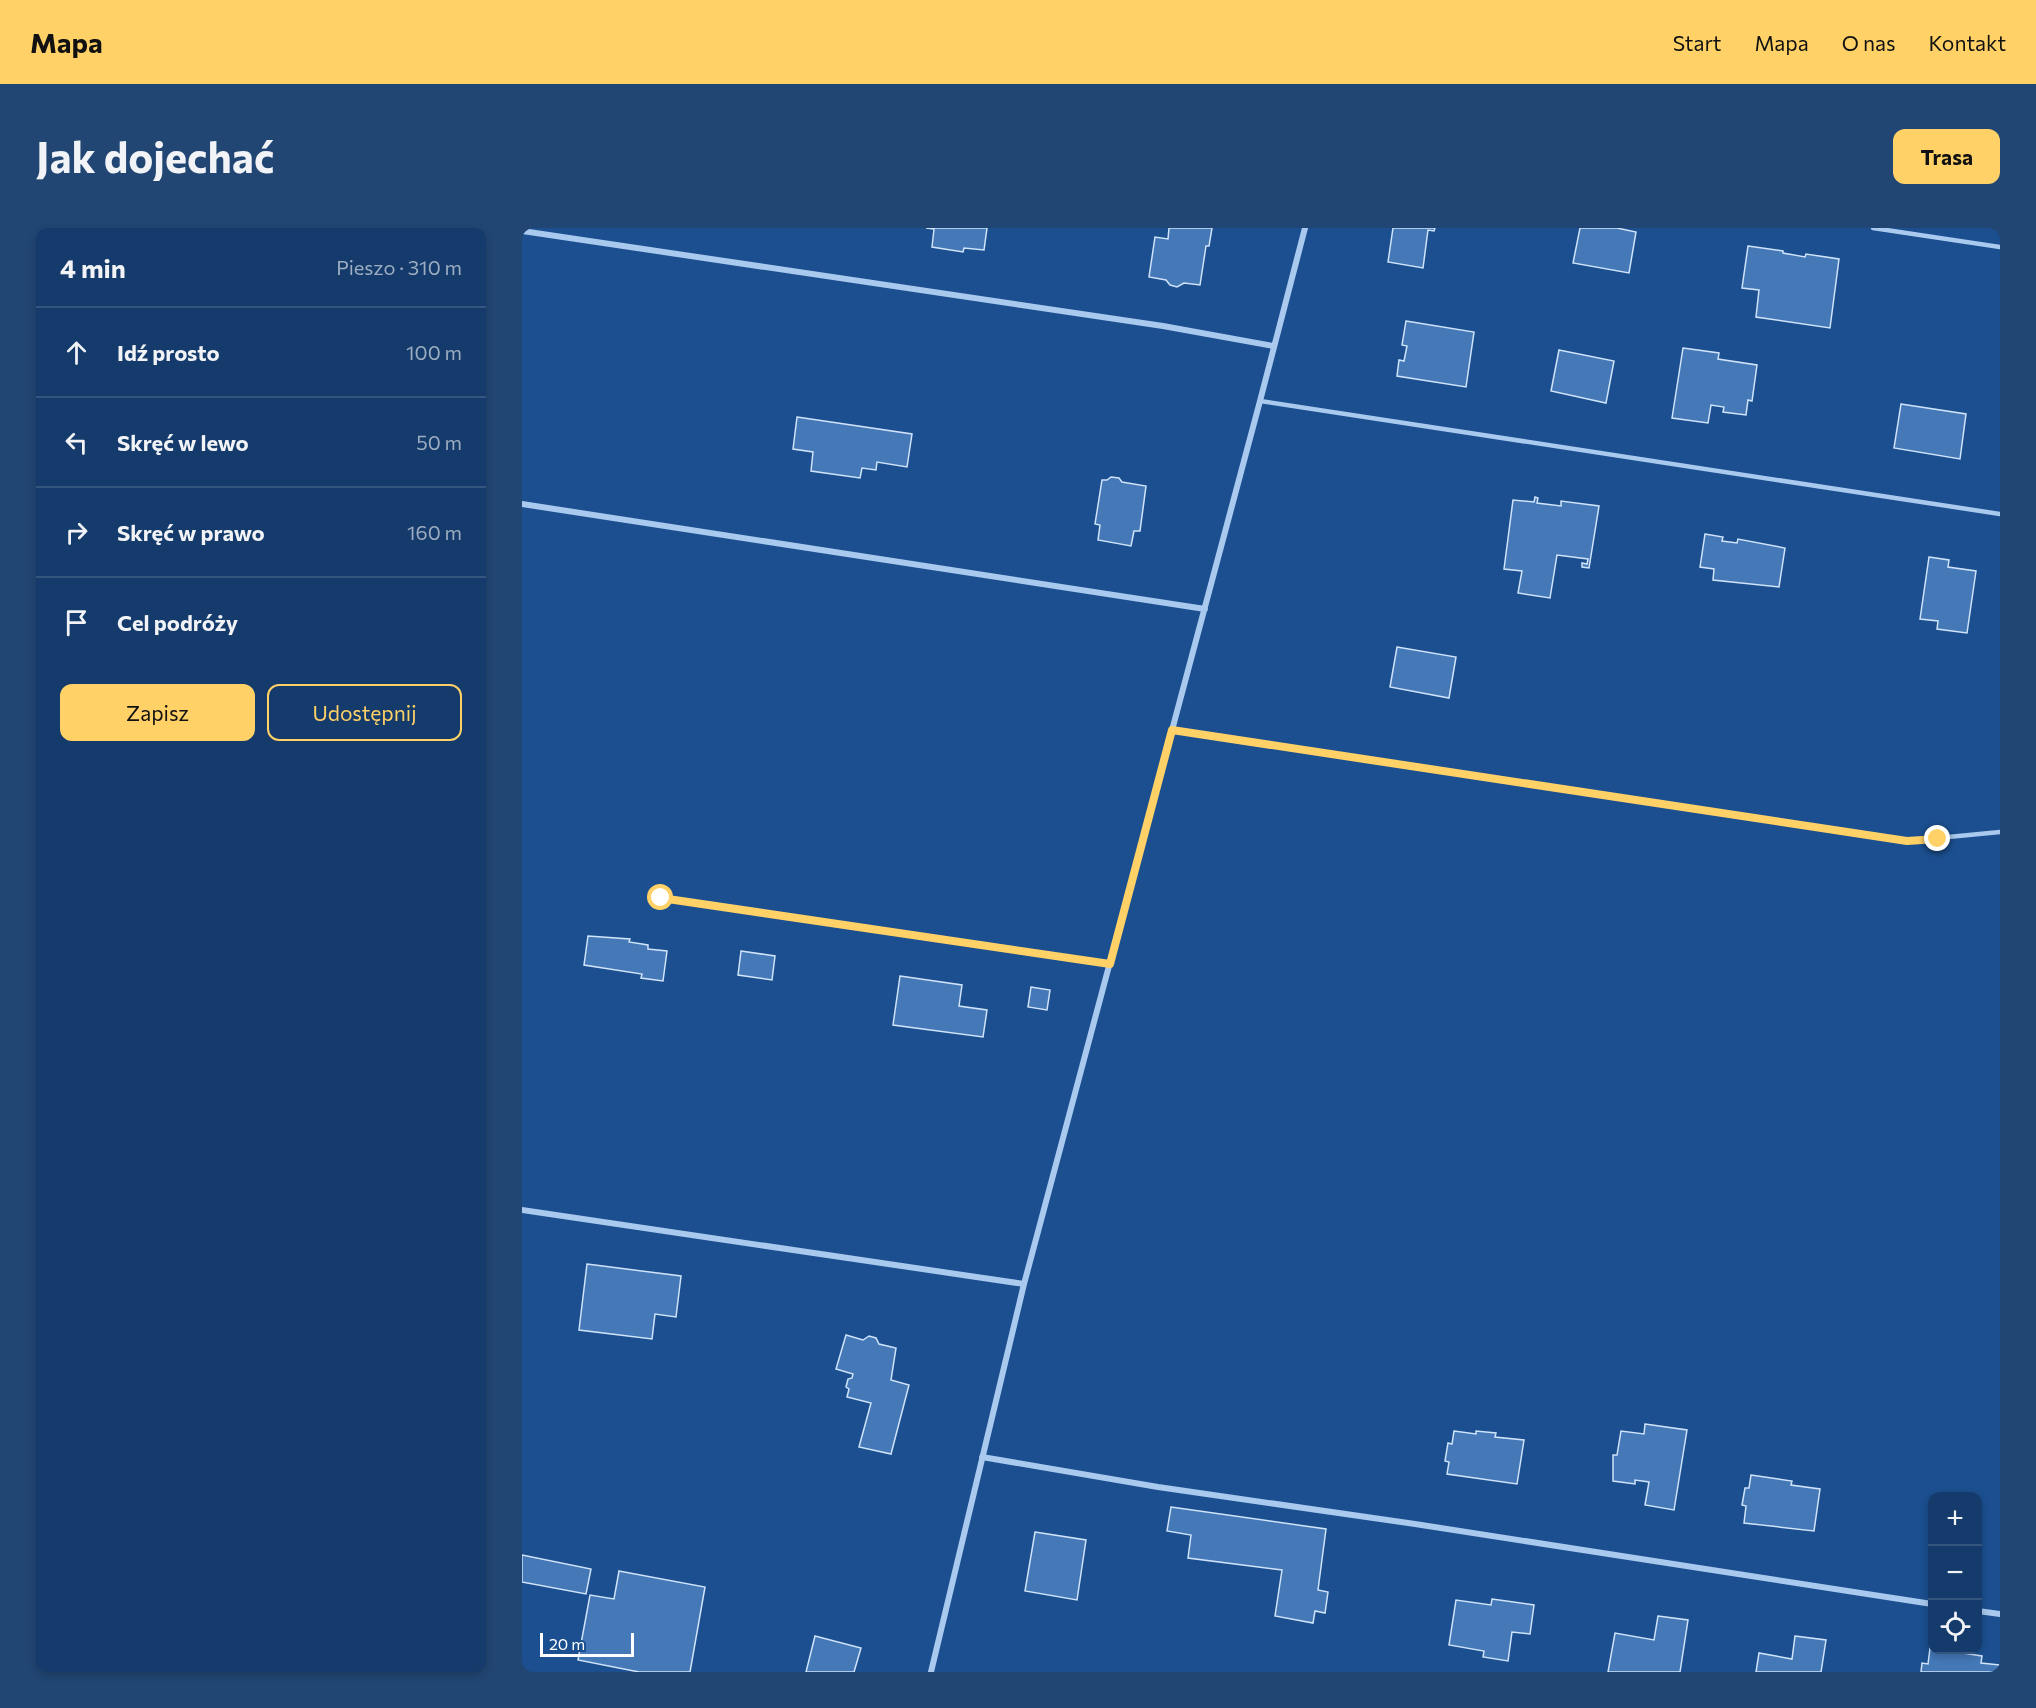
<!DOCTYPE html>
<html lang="pl">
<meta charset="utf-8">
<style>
:root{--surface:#143b6b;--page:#214673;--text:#f1f3f6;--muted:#9dadc1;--line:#33557e;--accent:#ffd166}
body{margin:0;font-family:Commissioner,sans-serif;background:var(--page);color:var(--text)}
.controls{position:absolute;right:18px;bottom:18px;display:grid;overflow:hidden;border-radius:12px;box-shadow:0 3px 9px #0003}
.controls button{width:54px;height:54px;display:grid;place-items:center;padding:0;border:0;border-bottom:2px solid var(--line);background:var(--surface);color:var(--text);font:30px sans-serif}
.scale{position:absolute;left:18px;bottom:15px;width:94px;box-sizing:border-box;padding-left:6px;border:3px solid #fff;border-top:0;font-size:16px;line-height:21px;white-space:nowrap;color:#fff;-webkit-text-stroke:4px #1b4f8f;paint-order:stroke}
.stop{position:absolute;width:18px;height:18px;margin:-14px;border:4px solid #ffd166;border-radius:50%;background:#fff}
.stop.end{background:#ffd166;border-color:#fff;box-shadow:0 2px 6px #0008}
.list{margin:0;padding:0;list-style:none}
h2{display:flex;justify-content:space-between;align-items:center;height:78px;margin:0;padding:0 24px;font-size:26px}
h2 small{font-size:20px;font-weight:400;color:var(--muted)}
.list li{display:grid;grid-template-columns:39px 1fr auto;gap:18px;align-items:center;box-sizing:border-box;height:90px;padding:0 24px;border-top:2px solid var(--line)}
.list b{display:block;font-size:22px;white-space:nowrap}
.list em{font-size:20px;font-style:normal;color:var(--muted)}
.actions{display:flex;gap:12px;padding:18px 24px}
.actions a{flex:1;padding:14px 0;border:2px solid var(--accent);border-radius:12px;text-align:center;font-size:21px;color:var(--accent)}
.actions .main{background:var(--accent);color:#111}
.icon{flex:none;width:33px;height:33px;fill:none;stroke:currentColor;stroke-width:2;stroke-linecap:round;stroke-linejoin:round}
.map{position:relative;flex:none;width:1478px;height:1444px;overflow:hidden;border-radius:12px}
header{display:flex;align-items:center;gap:36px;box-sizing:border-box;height:84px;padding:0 30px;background:var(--accent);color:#111}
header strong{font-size:28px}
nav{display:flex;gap:33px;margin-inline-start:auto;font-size:21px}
.intro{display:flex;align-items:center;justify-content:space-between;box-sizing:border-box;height:144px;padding:0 36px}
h1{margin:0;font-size:42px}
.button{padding:15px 27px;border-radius:12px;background:var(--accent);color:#111;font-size:21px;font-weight:700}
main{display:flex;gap:36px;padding:0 36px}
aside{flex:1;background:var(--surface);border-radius:12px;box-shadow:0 3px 9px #0003}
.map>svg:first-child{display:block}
</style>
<header>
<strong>Mapa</strong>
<nav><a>Start</a><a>Mapa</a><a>O nas</a><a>Kontakt</a></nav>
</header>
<div class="intro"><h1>Jak dojechać</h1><a class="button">Trasa</a></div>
<main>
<aside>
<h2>4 min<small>Pieszo · 310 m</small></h2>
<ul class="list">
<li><svg class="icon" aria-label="ahead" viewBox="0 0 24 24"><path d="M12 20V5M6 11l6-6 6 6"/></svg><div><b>Idź prosto</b></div><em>100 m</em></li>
<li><svg class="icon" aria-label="left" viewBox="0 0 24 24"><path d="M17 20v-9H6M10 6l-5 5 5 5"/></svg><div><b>Skręć w lewo</b></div><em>50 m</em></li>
<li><svg class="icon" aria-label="right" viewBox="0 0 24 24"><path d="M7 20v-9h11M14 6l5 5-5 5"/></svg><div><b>Skręć w prawo</b></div><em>160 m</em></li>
<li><svg class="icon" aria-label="arrive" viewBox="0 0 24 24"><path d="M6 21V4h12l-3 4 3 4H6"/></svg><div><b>Cel podróży</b></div></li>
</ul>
<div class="actions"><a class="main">Zapisz</a><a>Udostępnij</a></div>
</aside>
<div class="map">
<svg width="1478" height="1444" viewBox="0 0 1478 1444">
<rect width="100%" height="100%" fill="#1b4f8f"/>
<path fill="#4478b7" stroke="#cfe3fa" stroke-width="1.5" d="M404,0H465L462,22L442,20L441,24L410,19L412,1Z
M647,0H690L687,18H684L678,57L662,55L655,59L648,57L644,52L627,49L633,9L646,11Z
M871,0H913L912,3L906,2L901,40L866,34Z
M1058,0H1095L1114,4L1107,45L1051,35Z
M1226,18L1261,23V25L1283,29L1284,26L1317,31L1308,100L1234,89L1237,62L1220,60Z
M884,93L952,104L944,159L875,148L877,132L882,133L885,118L880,117Z
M1161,120L1197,125L1196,131L1235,137L1230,173L1226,172L1224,187L1201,184L1202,179L1189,177L1186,195L1150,190Z
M1037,122L1092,133L1084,175L1029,163Z
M1379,176L1444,186L1438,231L1372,220Z
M275,189L390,206L385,239L355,234L354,242L340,240L338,250L289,243L291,224L271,221Z
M589,249L597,250L600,254L624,258L618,303H612L609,318L576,312L578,297L573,296L580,252H585Z
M1013,269L1016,270L1015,275L1039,278V273L1077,278L1067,340L1060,339V335L1065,336L1066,331L1035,327L1028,370L996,365L1000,343L982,341L991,272L1012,274Z
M1183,306L1201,309L1200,313L1215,315L1216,311L1263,320L1257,359L1191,352L1192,341L1178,339Z
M1407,329L1427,332L1426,339L1454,343L1445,405L1415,401L1416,393L1398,391Z
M875,419L934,429L927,470L868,459Z
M66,708L108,711L107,714L126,717V721L145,723L141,753L119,750L120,746L62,737Z
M219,723L253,728L250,752L216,747Z
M378,748L440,757L437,778L465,782L461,809L371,797Z
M509,759L528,762L525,782L506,779Z
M65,1036L159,1048L154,1089L133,1086L130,1111L57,1102Z
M324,1107L341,1112L347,1108L354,1110L357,1116L374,1120L369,1152L387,1157L369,1226L337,1219L349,1175L325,1169L327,1161L324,1159L326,1151L330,1150L331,1146L314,1141Z
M1123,1196L1165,1202L1152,1282L1123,1277L1127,1254L1113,1252V1256L1091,1253V1227H1095L1099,1203L1122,1206Z
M932,1203L954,1206V1203L974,1205L973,1209L1002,1212L995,1256L925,1246L927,1234L923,1233L926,1215L930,1216Z
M1229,1247L1270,1253L1269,1257L1298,1261L1292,1303L1222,1295L1224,1278L1220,1277L1223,1260H1227Z
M649,1279L804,1301L796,1362L806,1364L803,1385L793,1383L791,1395L753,1388L760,1342L666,1330L669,1307L645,1303Z
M513,1304L564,1312L555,1372L503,1363Z
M0,1327L69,1341L64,1366L0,1354Z
M97,1343L183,1359L168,1444H117L56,1432L68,1367L92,1371Z
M970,1371L1012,1377L1008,1406L990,1404L986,1433L961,1429L962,1423L927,1417L934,1372L969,1377Z
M1136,1388L1166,1392L1158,1444H1086L1093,1405L1132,1412Z
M293,1408L339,1420L332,1444H284Z
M1273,1408L1304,1412L1299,1444H1234L1237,1425L1270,1431Z
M1408,1420L1460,1428L1459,1435L1478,1437V1444H1399L1400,1435L1406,1436Z"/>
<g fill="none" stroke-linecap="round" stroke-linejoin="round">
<path stroke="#a9c9ee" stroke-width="4.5" d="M1351,0L1478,19
M738,173L1478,286
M650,502L1385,613L1478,604
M139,670L588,737"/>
<path stroke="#a9c9ee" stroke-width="6" d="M0,3L641,98L751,118
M0,276L683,381
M0,982L502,1056
M460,1229L636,1259L893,1296L1410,1376
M1456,1383L1478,1386
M409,1444L502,1056L738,173L783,0"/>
</g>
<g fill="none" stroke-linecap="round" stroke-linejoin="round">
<path stroke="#ffd166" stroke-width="8" d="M139,670L588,736L650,502L1385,613L1416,611"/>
</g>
</svg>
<div class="controls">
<button>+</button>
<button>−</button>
<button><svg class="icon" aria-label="locate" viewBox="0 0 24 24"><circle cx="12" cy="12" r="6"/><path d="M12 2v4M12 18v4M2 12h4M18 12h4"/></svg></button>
</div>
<div class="scale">20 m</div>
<div class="stop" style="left:139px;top:670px"></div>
<div class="stop end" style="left:1416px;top:611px"></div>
</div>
</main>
